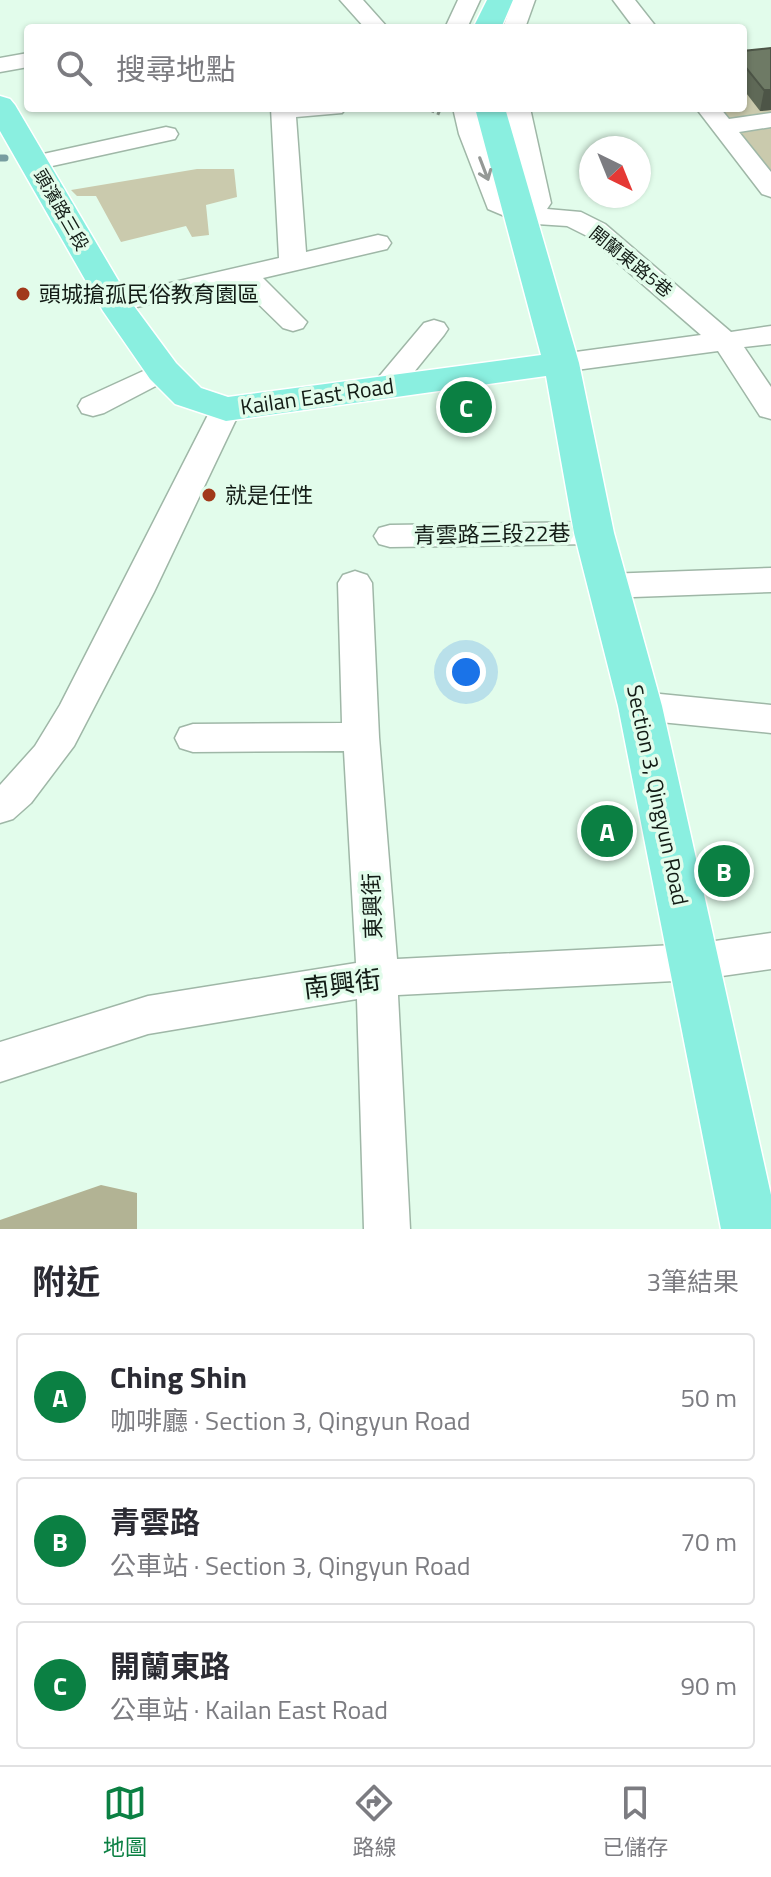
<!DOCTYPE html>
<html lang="zh-TW">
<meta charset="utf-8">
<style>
:root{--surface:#fff;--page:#f7f7f7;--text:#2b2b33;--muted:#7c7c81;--line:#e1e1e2;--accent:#0b8043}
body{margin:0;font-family:"Titillium Web","Noto Sans TC",sans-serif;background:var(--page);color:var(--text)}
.compass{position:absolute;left:579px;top:136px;width:72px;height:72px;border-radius:50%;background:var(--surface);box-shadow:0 2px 6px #0004;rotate:137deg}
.you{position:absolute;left:466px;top:672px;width:28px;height:28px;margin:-20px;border:6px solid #fff;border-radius:50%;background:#1a73e8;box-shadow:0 0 0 12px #1a73e833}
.badge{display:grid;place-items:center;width:52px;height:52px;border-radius:50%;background:var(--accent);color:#fff;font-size:26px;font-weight:700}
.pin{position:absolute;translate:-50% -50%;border:4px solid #fff;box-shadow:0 2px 8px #0006}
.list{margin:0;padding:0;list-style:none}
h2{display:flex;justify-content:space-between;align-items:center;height:104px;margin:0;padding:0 32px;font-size:34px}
h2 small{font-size:26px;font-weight:400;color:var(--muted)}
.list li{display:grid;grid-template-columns:52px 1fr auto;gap:24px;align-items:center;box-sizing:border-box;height:128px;margin:0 16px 16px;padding:0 16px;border:2px solid var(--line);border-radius:8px}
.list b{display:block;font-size:30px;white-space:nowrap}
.list p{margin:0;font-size:26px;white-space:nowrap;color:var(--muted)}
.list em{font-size:26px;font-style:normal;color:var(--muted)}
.icon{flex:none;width:44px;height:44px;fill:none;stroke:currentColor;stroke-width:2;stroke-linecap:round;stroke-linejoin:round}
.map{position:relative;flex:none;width:771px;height:1229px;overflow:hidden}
.search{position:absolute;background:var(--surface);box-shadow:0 2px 6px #0004;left:24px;right:24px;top:24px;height:88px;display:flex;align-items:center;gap:20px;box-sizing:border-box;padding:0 28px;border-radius:8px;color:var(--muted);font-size:30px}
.sheet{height:536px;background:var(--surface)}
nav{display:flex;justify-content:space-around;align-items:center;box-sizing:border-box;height:112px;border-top:2px solid var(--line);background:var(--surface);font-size:22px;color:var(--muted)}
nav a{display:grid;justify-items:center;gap:4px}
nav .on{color:var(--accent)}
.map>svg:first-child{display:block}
</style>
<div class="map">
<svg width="771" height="1229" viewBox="0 0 771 1229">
<rect width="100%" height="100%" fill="#e2fceb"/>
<path fill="#cacaad" d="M771,55V171L719,108H743V64Z
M197,169H234L237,197L206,205L209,235L192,237L186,226L121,242L96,196H77L71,190Z"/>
<path fill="#b2b394" d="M101,1185L137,1193V1229H0V1220Z"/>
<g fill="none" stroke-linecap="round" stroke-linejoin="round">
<path stroke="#779da0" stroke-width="7" d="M0,158H5"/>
<g stroke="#9fb7a7" stroke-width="3">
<path id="minor" d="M340,0H363L388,28H365Z
M458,0H480L467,28H445Z
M513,0H535L525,28H503Z
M613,0H635L657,28H634Z
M28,53V67L0,72V58Z
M271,108H346L342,113L296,117L306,252L378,235L387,237L391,243L387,249L263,278L307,322L303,328L293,331L283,328L238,284L115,312L105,310L101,304L105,298L279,258Z
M453,108H477L483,134L508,199L519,204L525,201L506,108H530L551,203L547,209L581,212L605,224L731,332L771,326V344L744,347L771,387V419L760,416L718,351L561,372L551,369L547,363L551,357L561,354L701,335L587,236L567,226L521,223L488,209L459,134Z
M696,108H720L729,119L771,113V127L739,132L771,172V197L762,194Z
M166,127L175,129L178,134L175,139L34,170L25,168L22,163L25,158Z
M434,320L444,323L448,329L444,335L397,393L387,395L377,393L372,386L377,379L424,323Z
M163,362L173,365L178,371L173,377L104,413L93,416L82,413L78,406L82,399Z
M226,399L237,402L241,409L154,592L74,746L31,803L13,819L0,823V785L35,746L60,705L211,409L215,402Z
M594,522L605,525L610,533L605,541L594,544L390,547L379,544L374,536L379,528L390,525Z
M771,568V592L606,598L594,594L589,586L594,578L606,574Z
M355,571L367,575L372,583L379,737L397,959L694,944L771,933V969L694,980L398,995L410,1229H364L357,999L148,1034L0,1082V1042L148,996L356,963L344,751L193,752L180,748L175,738L180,728L193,724L342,723L338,583L343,575Z
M640,692L771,705V733L640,720L627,716L622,706L627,696Z"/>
</g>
<g stroke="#fff" stroke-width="3">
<path id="major" d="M487,0H513L501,28H473Z
M0,96L10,99L15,105L131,302L176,363L201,388L228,397L541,355L475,108H505L579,363L614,533L662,706L771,1195V1229H721L618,706L574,533L546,376L226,421L175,404L150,379L103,311L0,131Z"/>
</g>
<path stroke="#8c9f92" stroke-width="4" stroke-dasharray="3 3" stroke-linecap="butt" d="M426,108L441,114"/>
<use href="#minor" fill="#fff" fill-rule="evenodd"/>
<use href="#major" fill="#8aefe0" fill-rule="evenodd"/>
</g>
<path fill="#5f6957" d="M771,48V110L760,111L743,89V51Z"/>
<path fill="#4d5547" d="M764,90H771V110L760,111Z"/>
<path fill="#6e7a65" stroke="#4d5547" stroke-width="2" d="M771,48V90H764L743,64V51Z"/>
<defs><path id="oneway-shaft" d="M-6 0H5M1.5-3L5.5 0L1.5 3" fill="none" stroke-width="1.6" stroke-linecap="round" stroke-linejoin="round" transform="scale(2)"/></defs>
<use stroke="#959996" href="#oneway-shaft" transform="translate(484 169) rotate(69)"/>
<g fill="#a1391a" stroke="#e2fceb" stroke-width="3">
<circle cx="23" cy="294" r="8"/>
<circle cx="209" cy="495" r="8"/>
</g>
<g text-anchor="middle" stroke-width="7" stroke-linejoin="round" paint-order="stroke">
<g font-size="18" fill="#131c16" stroke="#e2fceb">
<text transform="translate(61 210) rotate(60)" y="6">頭濱路三段</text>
<text transform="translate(631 262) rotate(39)" y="6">開蘭東路5巷</text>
</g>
<g font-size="22" fill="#131c16" stroke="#e2fceb" text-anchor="start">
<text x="39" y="302">頭城搶孤民俗教育園區</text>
<text x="225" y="503">就是任性</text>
</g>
<g font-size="22" fill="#131c16" stroke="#e2fceb">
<text transform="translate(317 396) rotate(-8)" y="8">Kailan East Road</text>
<text transform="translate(492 534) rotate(-1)" y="8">青雲路三段22巷</text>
<text transform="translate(658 795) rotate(78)" y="8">Section 3, Qingyun Road</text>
<text transform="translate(372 906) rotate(-92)" y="8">東興街</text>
</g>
<g font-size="26" fill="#131c16" stroke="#e2fceb">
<text transform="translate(342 984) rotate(-7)" y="9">南興街</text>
</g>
</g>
</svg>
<svg class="compass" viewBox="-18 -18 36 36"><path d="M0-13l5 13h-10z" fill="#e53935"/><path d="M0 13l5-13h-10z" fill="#7c7c81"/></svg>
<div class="you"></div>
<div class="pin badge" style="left:607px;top:831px">A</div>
<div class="pin badge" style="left:724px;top:871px">B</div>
<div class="pin badge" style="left:466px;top:407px">C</div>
<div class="search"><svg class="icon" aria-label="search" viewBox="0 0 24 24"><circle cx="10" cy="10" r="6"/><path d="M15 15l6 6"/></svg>搜尋地點</div>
</div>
<section class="sheet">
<h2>附近<small>3筆結果</small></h2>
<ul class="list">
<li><span class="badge">A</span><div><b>Ching Shin</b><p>咖啡廳 · Section 3, Qingyun Road</p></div><em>50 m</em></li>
<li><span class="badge">B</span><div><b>青雲路</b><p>公車站 · Section 3, Qingyun Road</p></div><em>70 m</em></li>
<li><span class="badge">C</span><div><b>開蘭東路</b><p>公車站 · Kailan East Road</p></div><em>90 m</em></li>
</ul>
</section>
<nav>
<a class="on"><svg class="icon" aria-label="map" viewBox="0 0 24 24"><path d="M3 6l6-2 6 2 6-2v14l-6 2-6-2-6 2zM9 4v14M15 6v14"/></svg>地圖</a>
<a><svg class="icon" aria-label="directions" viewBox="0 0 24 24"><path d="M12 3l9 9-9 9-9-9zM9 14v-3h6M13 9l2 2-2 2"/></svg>路線</a>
<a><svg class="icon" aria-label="saved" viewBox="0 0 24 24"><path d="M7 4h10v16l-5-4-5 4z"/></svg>已儲存</a>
</nav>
